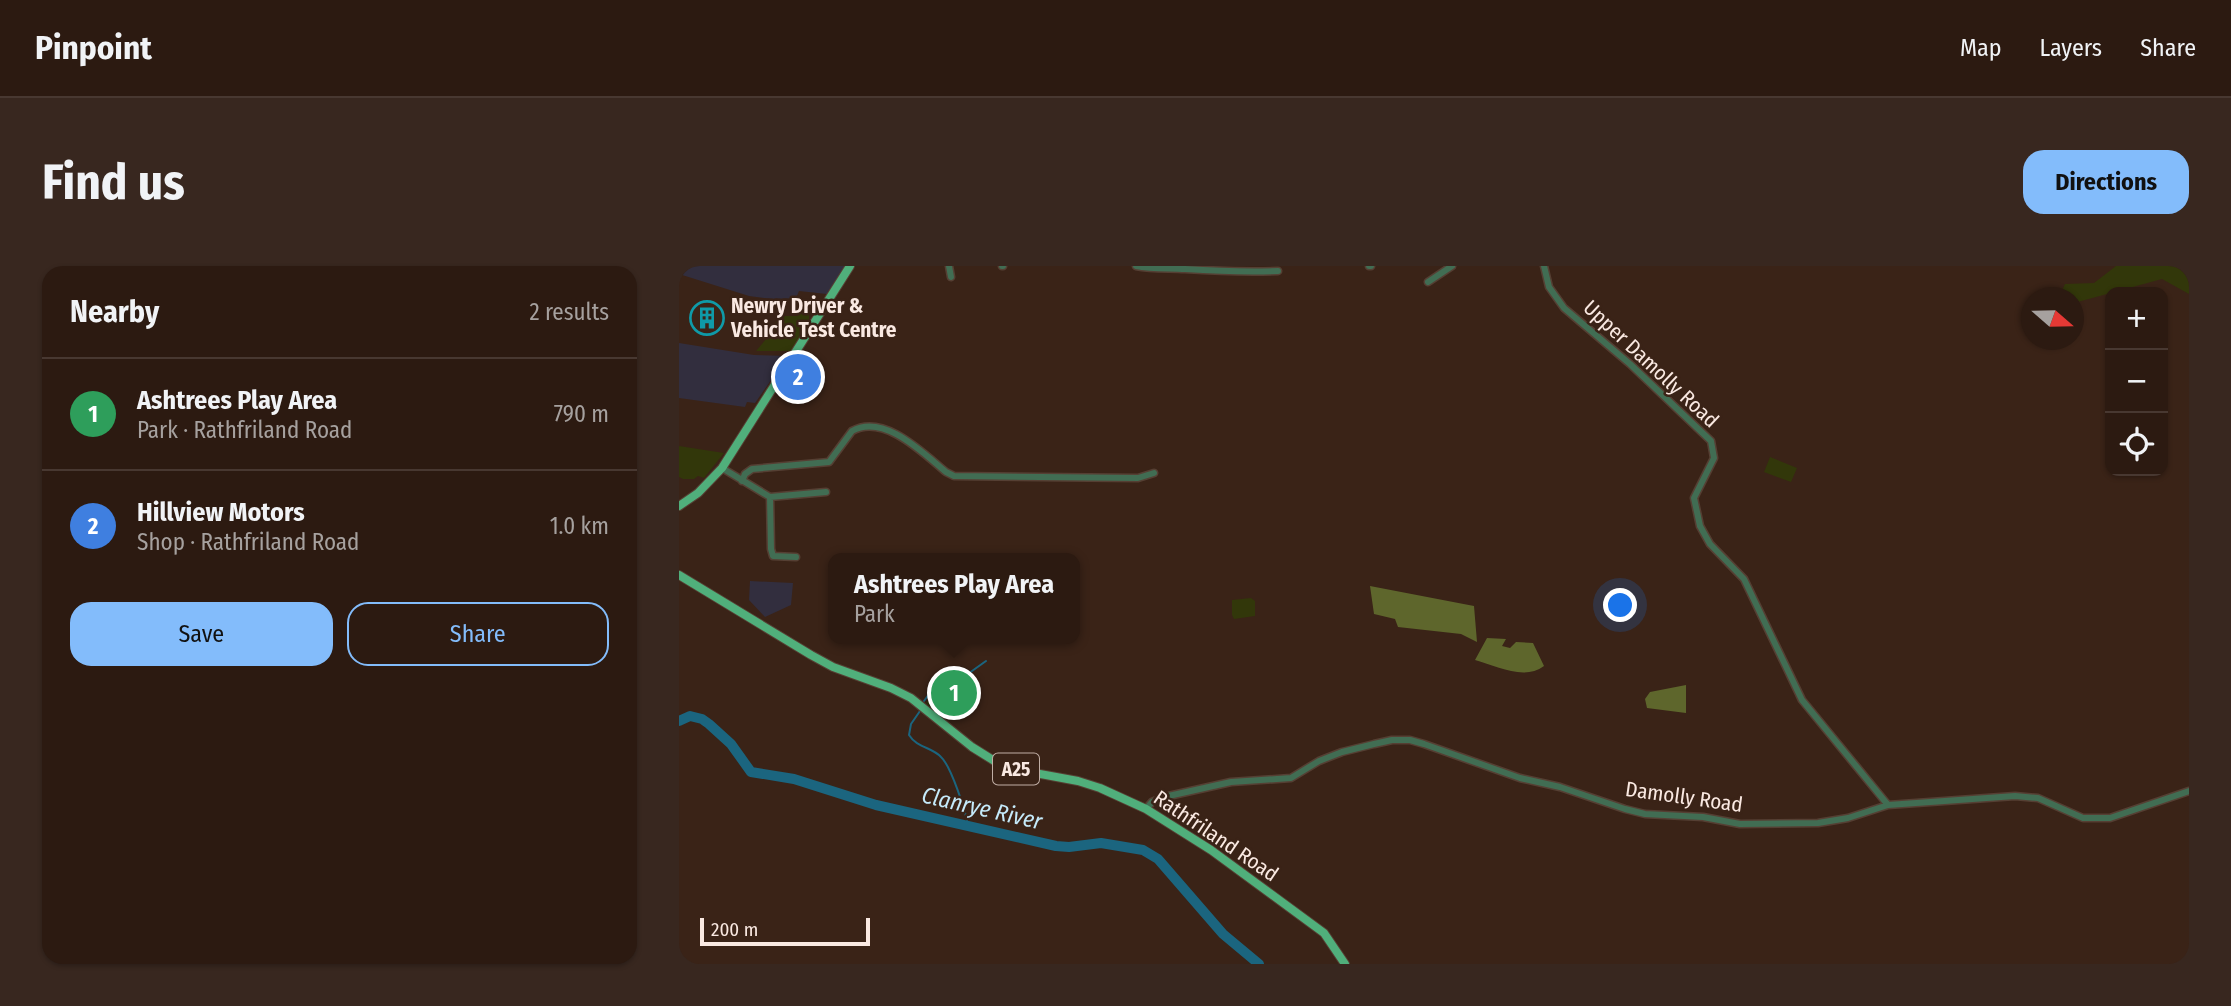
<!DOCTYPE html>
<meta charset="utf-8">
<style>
:root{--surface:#2c1a11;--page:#38271f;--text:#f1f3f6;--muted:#a6a19f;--line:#483831;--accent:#83bcfb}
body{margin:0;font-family:"Fira Sans Condensed",sans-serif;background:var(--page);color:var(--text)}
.controls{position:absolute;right:21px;top:21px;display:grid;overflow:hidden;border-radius:14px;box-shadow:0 2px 5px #0004}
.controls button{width:63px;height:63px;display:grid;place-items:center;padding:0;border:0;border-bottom:2px solid var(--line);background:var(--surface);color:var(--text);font:35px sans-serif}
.compass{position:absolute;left:1342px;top:21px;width:63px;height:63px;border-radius:50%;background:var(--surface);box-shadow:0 2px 5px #0004;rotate:110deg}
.scale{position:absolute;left:21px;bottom:18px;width:170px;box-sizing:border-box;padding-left:7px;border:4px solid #fae9e2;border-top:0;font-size:19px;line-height:24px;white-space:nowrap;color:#fae9e2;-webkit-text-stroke:5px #3a2317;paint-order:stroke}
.you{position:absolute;left:942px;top:340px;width:24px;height:24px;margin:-18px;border:5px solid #fff;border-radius:50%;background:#1a73e8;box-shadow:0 0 0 10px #1a73e833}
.badge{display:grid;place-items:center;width:46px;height:46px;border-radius:50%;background:var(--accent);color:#fff;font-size:23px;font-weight:700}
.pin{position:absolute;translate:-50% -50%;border:4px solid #fff;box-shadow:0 2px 7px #0006}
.popup{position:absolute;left:149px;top:287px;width:252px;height:91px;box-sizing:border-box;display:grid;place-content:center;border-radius:14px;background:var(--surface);filter:drop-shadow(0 2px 5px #0005);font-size:23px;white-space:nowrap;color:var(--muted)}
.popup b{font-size:26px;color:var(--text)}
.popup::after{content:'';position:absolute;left:50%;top:100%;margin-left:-14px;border:14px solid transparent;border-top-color:var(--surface)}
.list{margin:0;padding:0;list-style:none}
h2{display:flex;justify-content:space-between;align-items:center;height:91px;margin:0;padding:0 28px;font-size:30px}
h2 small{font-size:23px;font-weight:400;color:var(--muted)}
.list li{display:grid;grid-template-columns:46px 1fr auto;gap:21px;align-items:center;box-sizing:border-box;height:112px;padding:0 28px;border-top:2px solid var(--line)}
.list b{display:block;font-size:26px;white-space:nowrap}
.list p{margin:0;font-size:23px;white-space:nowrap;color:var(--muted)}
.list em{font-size:23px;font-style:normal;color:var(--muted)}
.actions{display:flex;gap:14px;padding:21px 28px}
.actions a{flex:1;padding:16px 0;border:2px solid var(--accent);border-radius:21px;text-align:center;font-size:24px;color:var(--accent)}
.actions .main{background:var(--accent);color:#111}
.icon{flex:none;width:38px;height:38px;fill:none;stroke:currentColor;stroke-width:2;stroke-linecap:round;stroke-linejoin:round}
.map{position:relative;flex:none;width:1510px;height:698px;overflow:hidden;border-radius:21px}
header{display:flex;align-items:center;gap:42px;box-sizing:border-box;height:98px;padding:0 35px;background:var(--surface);border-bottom:2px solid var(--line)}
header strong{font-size:33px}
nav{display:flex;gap:38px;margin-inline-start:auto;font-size:24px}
.intro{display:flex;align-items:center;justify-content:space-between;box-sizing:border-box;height:168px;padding:0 42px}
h1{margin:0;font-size:49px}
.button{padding:18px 32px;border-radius:21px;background:var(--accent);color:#111;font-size:24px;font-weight:700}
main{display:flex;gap:42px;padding:0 42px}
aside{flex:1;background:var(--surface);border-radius:21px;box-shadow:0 2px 5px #0004}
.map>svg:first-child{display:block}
</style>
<header>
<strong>Pinpoint</strong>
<nav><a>Map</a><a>Layers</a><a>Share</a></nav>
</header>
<div class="intro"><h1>Find us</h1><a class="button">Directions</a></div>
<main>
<aside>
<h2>Nearby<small>2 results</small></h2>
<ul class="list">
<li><span class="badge" style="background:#2e9e5b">1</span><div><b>Ashtrees Play Area</b><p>Park · Rathfriland Road</p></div><em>790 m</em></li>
<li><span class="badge" style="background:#3f7fe0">2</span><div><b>Hillview Motors</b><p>Shop · Rathfriland Road</p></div><em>1.0 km</em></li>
</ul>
<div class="actions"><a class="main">Save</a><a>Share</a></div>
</aside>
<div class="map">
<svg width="1510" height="698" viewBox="0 0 1510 698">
<rect width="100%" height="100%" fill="#3a2317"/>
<path fill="#322e3e" d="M0,0H168L157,29L120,25L117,32L94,33L70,30L0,8Z
M0,77L75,89L109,90L76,137L68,136L66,141L0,132Z
M71,315L114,317L112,339L86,351L70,334Z"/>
<path fill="#32370a" d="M1437,0H1510V28L1483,13L1395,37L1394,32L1380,31L1386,18L1415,17Z
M121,43L127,44L130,48V55L112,85H77L98,60L96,57L103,50H119Z
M0,180L45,187L25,212L19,210L15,213H4L0,211Z
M1091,191L1118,202L1112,216L1085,206Z
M572,332L576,335V350L555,353L553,349V334Z
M292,411L293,428L269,440L263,439L257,445L247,437L258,425Z"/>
<path fill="#5e662c" d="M691,320L795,340L798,376L782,368L719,361L716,353L695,348Z
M808,372L827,373L823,380L831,382L837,376L854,377L865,400C845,415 818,400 796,394Z
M1007,419V447L968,442L966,433L971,426Z"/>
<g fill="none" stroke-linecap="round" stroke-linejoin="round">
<path stroke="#1b657f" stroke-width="2" d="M245,435L253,424L286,410L307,395
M241,445L232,458L230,469C238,482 253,481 262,491C272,500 287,546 289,560"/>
<path stroke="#1b657f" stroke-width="10" d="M0,455L11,450L23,453L30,458L52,478L72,506L115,513L197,539L377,580L390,581L422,577L464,584L479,593L544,668L580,698"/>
<g stroke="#553f33" stroke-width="9">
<path id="minor" d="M270,0L272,11
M323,0H324
M457,0C473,3 489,2 506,3C537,5 568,6 599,5
M690,0H692
M865,0L870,21L885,42L951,98L1032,175L1035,192L1015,232L1021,260L1031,278L1065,313L1123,434L1209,539
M749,16L773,0
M43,202L91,231L147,226
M63,215L66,208L73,203L150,196L173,165C205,147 244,187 267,206L275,210L459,212L475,207
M91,231L92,283L94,290L117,291
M467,543L473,536L485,531L552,516L612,512L640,495L663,486L695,478L713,474H731L745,478L841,512L881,521L946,543L966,548L1024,551L1061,558L1139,557L1169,552L1209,539L1336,530L1359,532L1404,552H1431L1510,525"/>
</g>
<g stroke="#553f33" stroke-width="10">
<path id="major" d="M0,240L19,227L43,202L171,0
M0,309L132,389L154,401L212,422L232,432L293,481L317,496L329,502L399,515L421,522L467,543L532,584L645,667L666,698"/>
</g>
<use href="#minor" stroke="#416d53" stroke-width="6"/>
<use href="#major" stroke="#50af7b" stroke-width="8"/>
</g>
<defs>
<g id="building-ring" transform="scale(1.75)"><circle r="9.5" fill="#3a2317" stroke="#0f9aa8" stroke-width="1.5"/><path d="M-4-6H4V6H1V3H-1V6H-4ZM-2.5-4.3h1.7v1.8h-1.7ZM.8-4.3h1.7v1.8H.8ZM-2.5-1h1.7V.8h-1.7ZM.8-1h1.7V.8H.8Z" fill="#0f9aa8"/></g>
</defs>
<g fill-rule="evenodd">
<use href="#building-ring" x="28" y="52"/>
</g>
<g text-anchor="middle" stroke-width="5" stroke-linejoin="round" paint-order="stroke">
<rect fill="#3a2317" stroke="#c0aea5" stroke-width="2" x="314" y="487.5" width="46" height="31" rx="5"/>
<g font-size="19" font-weight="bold" fill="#fae9e2">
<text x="337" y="510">A25</text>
</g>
<g font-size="21" font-weight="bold" fill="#fae9e2" stroke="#3a2317" text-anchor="start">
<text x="52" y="47">Newry Driver &amp;<tspan x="52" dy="24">Vehicle Test Centre</tspan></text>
</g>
<g font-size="21" fill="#fae9e2" stroke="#3a2317">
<text transform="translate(972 98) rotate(43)" y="7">Upper Damolly Road</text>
<text transform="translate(1005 531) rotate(8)" y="7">Damolly Road</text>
<text transform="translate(537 570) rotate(34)" y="7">Rathfriland Road</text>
</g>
<g font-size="23" font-style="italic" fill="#c5eafa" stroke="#3a2317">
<text transform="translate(303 542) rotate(13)" y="8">Clanrye River</text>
</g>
</g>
</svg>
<div class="controls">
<button>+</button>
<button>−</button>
<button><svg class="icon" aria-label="locate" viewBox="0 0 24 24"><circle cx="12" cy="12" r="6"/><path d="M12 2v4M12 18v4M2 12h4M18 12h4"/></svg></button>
</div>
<svg class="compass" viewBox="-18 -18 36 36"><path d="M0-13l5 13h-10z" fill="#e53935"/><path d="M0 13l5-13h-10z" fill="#a6a19f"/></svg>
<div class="scale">200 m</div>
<div class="you"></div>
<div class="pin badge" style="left:275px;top:427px;background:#2e9e5b">1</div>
<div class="popup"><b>Ashtrees Play Area</b>Park</div>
<div class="pin badge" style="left:119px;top:111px;background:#3f7fe0">2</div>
</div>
</main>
